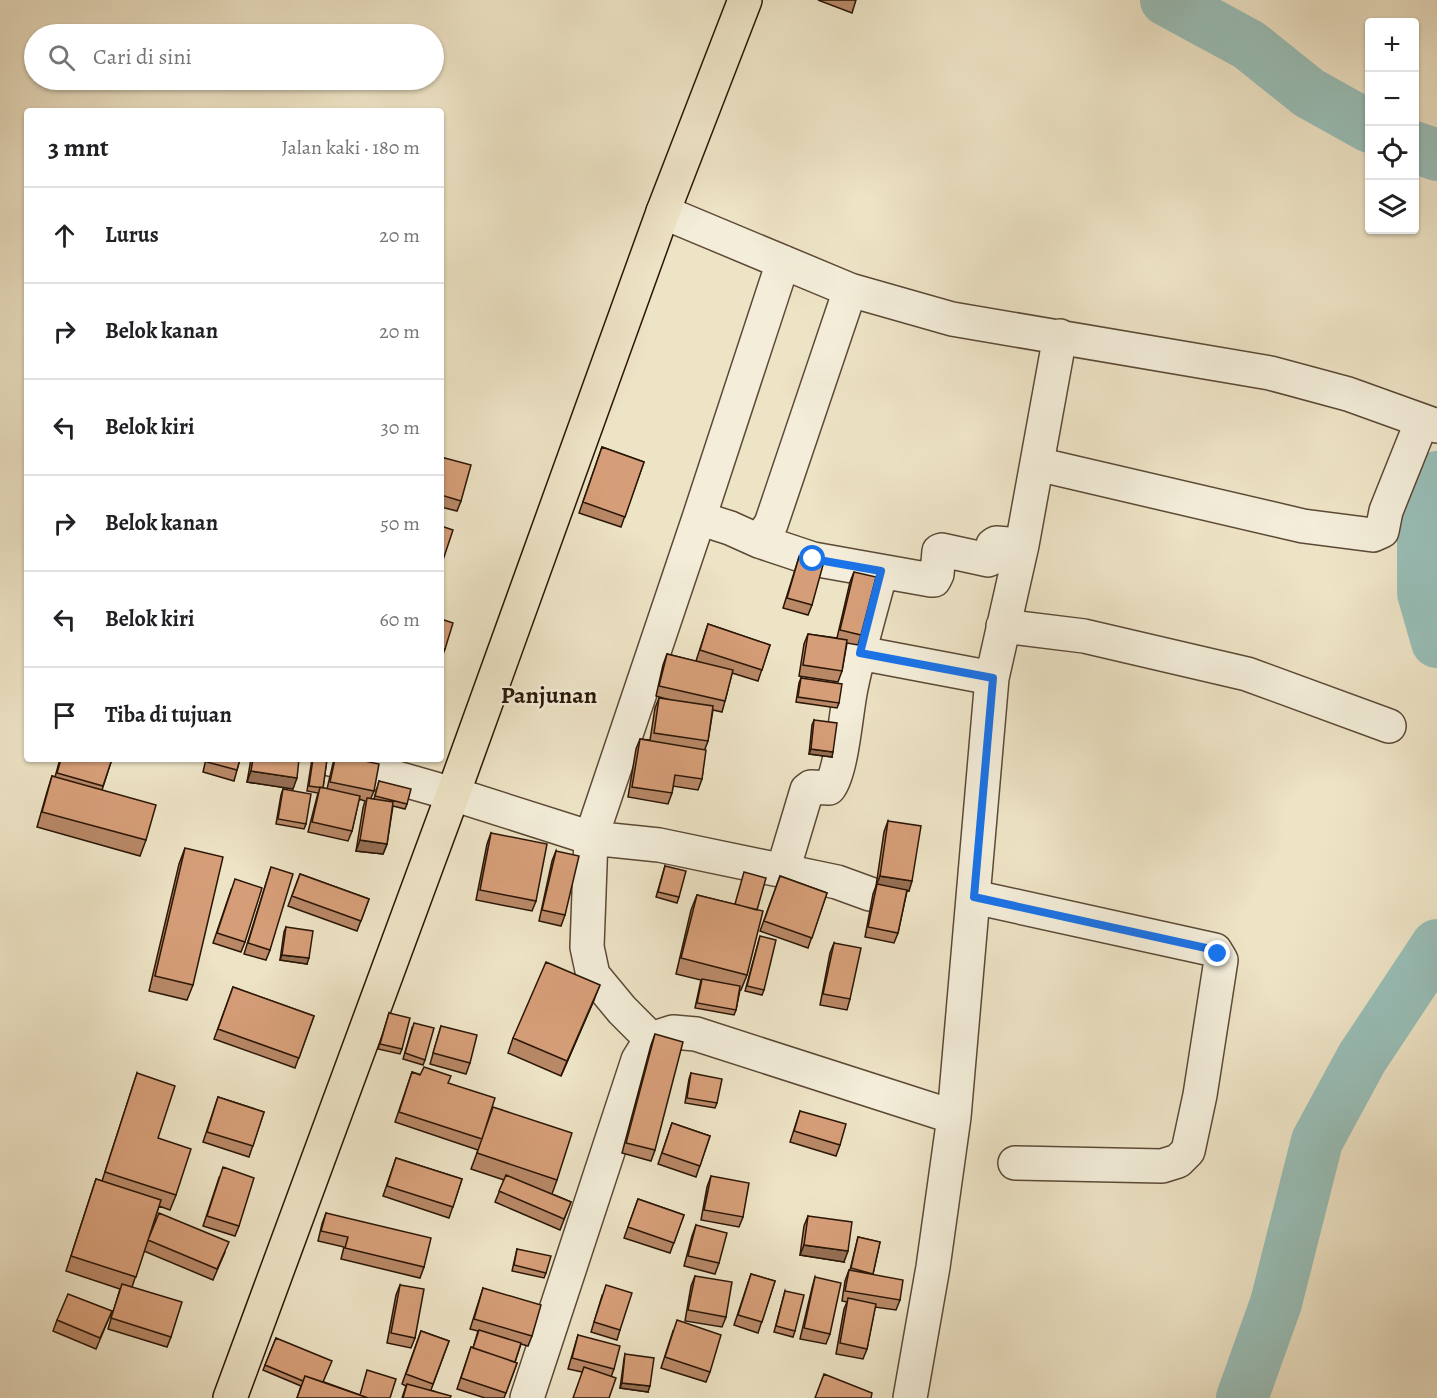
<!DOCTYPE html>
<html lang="id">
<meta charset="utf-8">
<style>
:root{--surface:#fff;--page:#f2f2f2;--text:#202124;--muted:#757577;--line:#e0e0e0}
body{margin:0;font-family:Alegreya,serif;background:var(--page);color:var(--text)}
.controls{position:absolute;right:18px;top:18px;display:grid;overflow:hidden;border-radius:6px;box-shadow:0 2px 4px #0004}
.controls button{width:54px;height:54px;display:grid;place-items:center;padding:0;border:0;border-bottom:2px solid var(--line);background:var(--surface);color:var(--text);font:30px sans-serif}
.stop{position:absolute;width:18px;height:18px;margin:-14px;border:4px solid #1a73e8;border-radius:50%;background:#fff}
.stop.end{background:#1a73e8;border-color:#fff;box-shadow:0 2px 6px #0008}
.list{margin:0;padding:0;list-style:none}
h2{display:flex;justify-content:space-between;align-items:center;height:78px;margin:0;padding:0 24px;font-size:26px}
h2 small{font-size:20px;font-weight:400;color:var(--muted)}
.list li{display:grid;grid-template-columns:39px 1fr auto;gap:18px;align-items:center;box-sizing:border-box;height:96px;padding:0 24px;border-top:2px solid var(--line)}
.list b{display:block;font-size:22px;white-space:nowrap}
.list em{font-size:20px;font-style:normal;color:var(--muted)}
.icon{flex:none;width:33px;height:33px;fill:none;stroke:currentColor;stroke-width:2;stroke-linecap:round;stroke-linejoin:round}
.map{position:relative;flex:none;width:1437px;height:1398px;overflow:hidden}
.search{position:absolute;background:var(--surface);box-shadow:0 2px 4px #0004;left:24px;top:24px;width:420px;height:66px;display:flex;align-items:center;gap:15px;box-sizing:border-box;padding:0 21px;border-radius:33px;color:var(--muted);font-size:22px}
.panel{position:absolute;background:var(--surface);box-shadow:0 2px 4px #0004;left:24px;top:108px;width:420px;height:654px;border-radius:6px}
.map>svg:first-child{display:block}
</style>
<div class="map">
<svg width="1437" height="1398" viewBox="0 0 1437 1398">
<rect width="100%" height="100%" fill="#ede3c5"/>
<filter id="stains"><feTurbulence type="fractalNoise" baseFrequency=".00333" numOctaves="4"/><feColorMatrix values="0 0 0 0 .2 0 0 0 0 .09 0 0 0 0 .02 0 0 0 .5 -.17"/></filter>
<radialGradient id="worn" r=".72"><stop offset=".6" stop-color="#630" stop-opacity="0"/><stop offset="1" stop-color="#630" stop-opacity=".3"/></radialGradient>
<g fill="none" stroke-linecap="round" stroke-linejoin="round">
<path stroke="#99beb7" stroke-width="52" d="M1166,0L1249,45L1309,93L1370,127
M1414,147L1437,155
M1437,477L1423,520V593L1437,642
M1242,1398L1276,1303L1317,1141L1362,1058L1437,945"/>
<g stroke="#5c4936" stroke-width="36">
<path id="minor" d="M663,212L850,290L952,319L1270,373L1348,394L1437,426
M850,290L771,524L759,541L813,559L931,580H934L937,574L939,551L942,550L988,560L992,558L993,545L996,543L1022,545
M1037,464L1303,526L1373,535L1382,531L1386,511L1422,421
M699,518L783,262
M1003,626L1084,636L1247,674L1389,726
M860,653L992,678
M330,759L453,794L591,838L659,845L837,882L870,894
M783,870L807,790L811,787L829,788C842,772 846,711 851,688C859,649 871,610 881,571
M974,897L1215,950L1221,960L1200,1095L1188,1151L1178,1161L1162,1166L1015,1163
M651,1039L622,1010L593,975L587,947L591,838L699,518L730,528L759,541
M527,1398L638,1060L651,1039L673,1032L696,1034L954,1117
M910,1398L933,1267L954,1117L992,678L1022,545L1060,336"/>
</g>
<g stroke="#2b1606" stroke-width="36">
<path id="primary" d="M230,1398L453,794L663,212L745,0"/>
</g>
<use href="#minor" stroke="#f3edd9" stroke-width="33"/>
<use href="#primary" stroke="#ede3c5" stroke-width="33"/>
</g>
<path fill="#b88867" stroke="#2b1606" stroke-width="1.5" d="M818,0H856L852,13Z
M602,447L644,462L621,527L579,513Z
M441,457L461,501L457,511L441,507Z
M799,557L812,605L808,615L783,608Z
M854,572L861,635L858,645L847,643L842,671L838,682L799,676L804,644L808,634L837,638L850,582Z
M441,619L445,649L441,660Z
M708,624L770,645L758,681L732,673L725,701L722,712L713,710L708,741L705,749L702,779L698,790L673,786L672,793L668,804L628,797L636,749L640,739L650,740L655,708L659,698L670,700L656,696L663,665L667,654L702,663L696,661Z
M801,678L839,703L837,708L796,702L799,683Z
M814,720L832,757L809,754L812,725Z
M60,759H112L102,790L146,840L140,856L37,827L47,792L52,776L55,777Z
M206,759H240L234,781L203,772Z
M251,759H299L293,789L247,782Z
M312,759H327L323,788L327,789L334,759H355L374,791L371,798L374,799L379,781L407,804L405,809L393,806L387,844L383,854L356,851L363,808L365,801L359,799L352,831L348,841L308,832L318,793L307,791Z
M283,789L306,824L304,829L276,824L281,795Z
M888,821L909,891H907L898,933L894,943L865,937L873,894L876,886L884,832Z
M491,833L536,901L532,911L476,900L487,844Z
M185,848L193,985L187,1000L149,991L179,864Z
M556,851L565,915L561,926L539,921L552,861Z
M665,866L679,897L677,903L656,897Z
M271,867L270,950L266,960L244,954Z
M300,874L369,899L357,931L288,906Z
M780,876L827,893L808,948L760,931Z
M231,890L245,942L241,952L213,943Z
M697,895L757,910L747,975L741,990H740L736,1010L734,1015L695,1008L701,980L676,974L691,910Z
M286,927L307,964L280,960L284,932Z
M760,936L764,990L762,995L745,991Z
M834,943L850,999L847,1010L820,1005L830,953Z
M233,987L314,1016L295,1068L214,1039Z
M594,1000L561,1076L508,1053L513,1038Z
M389,1013L402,1049L400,1054L378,1049Z
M441,1026L470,1063L466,1074L430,1064Z
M412,1028L425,1060L423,1065L403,1059Z
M655,1034V1150L651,1161L622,1153L651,1045Z
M412,1072L448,1083L488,1120L557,1180L552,1194L571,1202L560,1230L495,1202L504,1180L471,1169L478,1150L395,1122Z
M137,1073L176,1195L170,1210L159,1206L149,1238L225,1252L213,1280L144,1251L132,1287L171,1337L167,1347L108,1329L120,1289L66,1271L96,1179L102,1181Z
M691,1073L717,1103L715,1108L685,1103L689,1079Z
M218,1097L264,1112L249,1157L203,1142Z
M800,1111L840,1145L836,1156L790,1142Z
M672,1123L710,1136L696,1177L658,1164Z
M396,1158L462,1179L449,1218L383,1196Z
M711,1176L743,1217L739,1227L701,1220L707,1187Z
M219,1178L239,1226L235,1236L203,1226Z
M638,1199L684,1215L670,1253L624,1238Z
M326,1213L424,1267L420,1278L341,1259L344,1247L318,1241L322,1224Z
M808,1216L844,1262L800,1255L804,1226Z
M696,1225L719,1263L715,1274L684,1266L692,1236Z
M858,1237L880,1242L873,1274L900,1300L896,1310L875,1307L867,1349L863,1359L836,1354L844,1309L847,1302L842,1301L845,1281L849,1270H850Z
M517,1249L546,1273L544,1278L512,1271Z
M751,1274L775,1281L758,1333L734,1325Z
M695,1276L726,1317L722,1327L685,1321L691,1286Z
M815,1277L830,1334L826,1344L800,1339L812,1288Z
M400,1285L415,1338L411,1348L387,1343L396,1295Z
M483,1288L532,1336L528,1346L521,1344L515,1362L517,1363L504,1398H485L457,1389L471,1347L473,1348L478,1331L470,1329Z
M785,1291L795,1331L793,1337L774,1332Z
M602,1296L620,1330L617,1340L591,1332Z
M112,1311L96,1349L53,1331L57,1320Z
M421,1331L449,1341L431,1390L450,1398H402L406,1386L402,1384Z
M673,1331L710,1372L706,1382L661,1368Z
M578,1335L614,1369L611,1377L582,1372L568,1369Z
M276,1338L324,1382L360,1395L297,1398L301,1386L263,1370Z
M625,1354L648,1392L620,1388L624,1359Z"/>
<path fill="#966f54" stroke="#2b1606" stroke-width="1.5" d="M811,749L833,752L832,757L809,754Z
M251,771L297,778L293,789L247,782Z
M360,840L387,844L383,854L356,851Z
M880,876L912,881L909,891L876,886Z
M282,955L309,958L307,964L280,960Z
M600,985L594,1000L561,1076L567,1061Z
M804,1245L848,1251L844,1262L800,1255Z
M622,1383L650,1386L648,1392L620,1388Z"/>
<path fill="#d69e78" stroke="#2b1606" stroke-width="1.5" d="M602,447L644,462L625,517L583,502Z
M441,457L471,465L461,501L441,495Z
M441,526L453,530L441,566Z
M799,557L823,565L812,605L787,598Z
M854,572L876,577L861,635L840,630Z
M441,619L453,623L445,649L441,648Z
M708,624L770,645L762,670L700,650Z
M808,634L847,640L842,671L803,665Z
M667,654L733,670L725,701L659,686Z
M801,678L842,684L839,703L798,697Z
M659,698L713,706L708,741L654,733Z
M814,720L837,723L833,752L811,749Z
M640,739L706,750L702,779L675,775L672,793L632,787Z
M61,759H112L103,786L57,773Z
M207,759H240L237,770L207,762Z
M253,759H299L297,778L251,771Z
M313,759H327L323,788L309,786Z
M335,759H355L379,764L374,791L330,782Z
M52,776L156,805L146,840L42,812Z
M379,781L411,789L407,804L375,796Z
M320,787L360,796L352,831L312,822Z
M283,789L311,794L306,824L278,819Z
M367,798L393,802L387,844L360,840Z
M888,821L921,826L912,881L880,876Z
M491,833L547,844L536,901L480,890Z
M185,848L223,857L193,985L155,976Z
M556,851L579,856L565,915L542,910Z
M665,866L686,871L679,897L658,892Z
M271,867L293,874L270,950L248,943Z
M744,872L766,878L757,910L735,904Z
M300,874L369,899L361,921L292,896Z
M780,876L827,893L812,938L764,921Z
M235,879L262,888L245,942L217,933Z
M877,884L907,890L898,933L868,927Z
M697,895L763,911L747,975L681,958Z
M286,927L313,931L309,958L282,955Z
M760,936L776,940L764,990L747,986Z
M834,943L861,948L850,999L823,994Z
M546,962L600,985L567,1061L513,1038Z
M702,979L740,986L736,1010L697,1003Z
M233,987L314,1016L299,1058L218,1029Z
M389,1013L410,1018L402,1049L380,1044Z
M414,1023L434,1028L425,1060L405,1053Z
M441,1026L477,1035L470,1063L433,1053Z
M655,1034L683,1042L655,1150L626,1143Z
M424,1067L451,1076L448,1083L495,1098L482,1139L399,1112L412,1072L420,1075Z
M137,1073L175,1086L158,1138L191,1149L176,1195L105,1172Z
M691,1073L722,1079L717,1103L687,1098Z
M218,1097L264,1112L253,1146L207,1132Z
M493,1107L572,1133L557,1180L477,1153Z
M800,1111L846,1124L840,1145L794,1131Z
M672,1123L710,1136L700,1166L662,1153Z
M396,1158L462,1179L453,1207L387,1186Z
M223,1167L254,1178L239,1226L207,1216Z
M506,1175L571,1202L564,1219L499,1191Z
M711,1176L749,1183L743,1217L704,1210Z
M96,1179L161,1200L136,1277L71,1256Z
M638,1199L684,1215L674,1243L628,1227Z
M159,1213L229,1242L217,1269L148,1240Z
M326,1213L431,1238L424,1267L345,1248L348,1237L321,1231Z
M808,1216L852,1222L848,1251L804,1245Z
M696,1225L727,1233L719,1263L688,1256Z
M858,1237L880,1242L873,1274L851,1268Z
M517,1249L551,1256L546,1273L514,1265Z
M849,1270L903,1280L900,1300L845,1291Z
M751,1274L775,1281L762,1322L738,1315Z
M695,1276L732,1282L726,1317L688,1310Z
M815,1277L841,1283L830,1334L804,1328Z
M122,1284L182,1302L171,1337L111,1318Z
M400,1285L424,1289L415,1338L391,1333Z
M606,1285L632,1293L620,1330L594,1322Z
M483,1288L541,1305L532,1336L474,1319Z
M785,1291L804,1295L795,1331L776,1326Z
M68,1294L112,1311L100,1338L57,1320Z
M848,1298L876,1304L867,1349L840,1343Z
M677,1320L721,1335L710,1372L665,1357Z
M479,1330L521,1343L515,1362L473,1348Z
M421,1331L449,1341L433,1384L406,1374Z
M578,1335L620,1346L614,1369L572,1358Z
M276,1338L332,1361L323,1382L305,1376L303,1381L265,1365Z
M471,1347L517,1363L506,1393L461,1378Z
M625,1354L654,1358L650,1386L622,1383Z
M584,1367L616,1378L609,1398H573Z
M367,1370L396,1379L390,1398H368L360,1395Z
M824,1374L872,1393L871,1398H815Z
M305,1376L368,1398H297Z
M407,1384L451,1396L450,1398H403Z"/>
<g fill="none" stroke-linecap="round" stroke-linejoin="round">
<path stroke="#1a73e8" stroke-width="8" d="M813,559L881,571L860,653L993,678L974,897L1215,950L1218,954"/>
</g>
<g text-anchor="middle" stroke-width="4.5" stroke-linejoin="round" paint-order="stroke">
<g font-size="24" font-weight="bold" fill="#2b1606" stroke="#f3edd9">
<text x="549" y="703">Panjunan</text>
</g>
</g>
<rect width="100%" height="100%" filter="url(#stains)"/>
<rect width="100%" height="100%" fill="url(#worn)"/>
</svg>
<div class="controls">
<button>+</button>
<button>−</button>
<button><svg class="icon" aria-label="locate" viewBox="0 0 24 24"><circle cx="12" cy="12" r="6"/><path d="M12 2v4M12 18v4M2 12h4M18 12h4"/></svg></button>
<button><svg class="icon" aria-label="layers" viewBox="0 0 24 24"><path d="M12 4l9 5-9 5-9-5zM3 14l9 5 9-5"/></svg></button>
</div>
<div class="stop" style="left:813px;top:559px"></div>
<div class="stop end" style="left:1218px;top:954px"></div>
<div class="search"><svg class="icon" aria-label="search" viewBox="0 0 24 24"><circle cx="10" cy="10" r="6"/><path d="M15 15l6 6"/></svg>Cari di sini</div>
<section class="panel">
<h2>3 mnt<small>Jalan kaki · 180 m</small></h2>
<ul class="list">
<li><svg class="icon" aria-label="ahead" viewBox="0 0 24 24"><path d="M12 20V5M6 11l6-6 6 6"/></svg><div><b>Lurus</b></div><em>20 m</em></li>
<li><svg class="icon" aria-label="right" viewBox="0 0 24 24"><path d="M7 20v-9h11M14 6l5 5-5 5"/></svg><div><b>Belok kanan</b></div><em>20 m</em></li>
<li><svg class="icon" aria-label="left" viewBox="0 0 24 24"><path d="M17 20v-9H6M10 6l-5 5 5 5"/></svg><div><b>Belok kiri</b></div><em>30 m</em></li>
<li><svg class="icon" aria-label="right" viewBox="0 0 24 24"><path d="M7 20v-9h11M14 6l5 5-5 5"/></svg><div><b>Belok kanan</b></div><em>50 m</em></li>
<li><svg class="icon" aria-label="left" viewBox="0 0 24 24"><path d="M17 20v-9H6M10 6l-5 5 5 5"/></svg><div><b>Belok kiri</b></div><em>60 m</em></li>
<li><svg class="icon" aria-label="arrive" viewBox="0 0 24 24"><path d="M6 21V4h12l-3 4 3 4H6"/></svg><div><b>Tiba di tujuan</b></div></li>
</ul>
</section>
</div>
